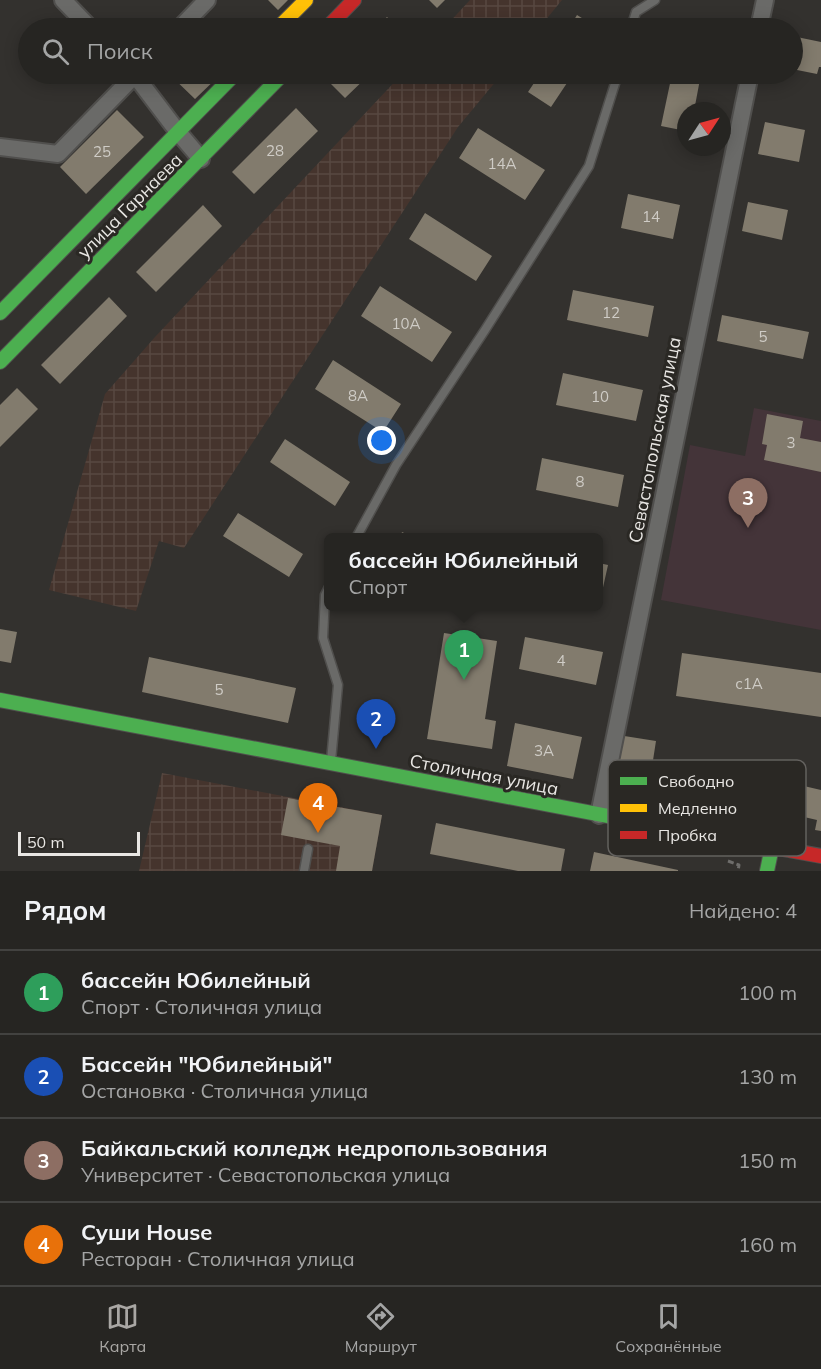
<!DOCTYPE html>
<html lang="ru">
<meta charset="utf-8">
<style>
:root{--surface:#262522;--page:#32312f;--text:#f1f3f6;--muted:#a4a5a5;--line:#424240;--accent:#a9a7a4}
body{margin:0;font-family:Mulish,sans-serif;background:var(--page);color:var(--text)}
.compass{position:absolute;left:677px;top:102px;width:54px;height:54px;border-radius:50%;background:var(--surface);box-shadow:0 3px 15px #0003;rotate:54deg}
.scale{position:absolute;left:18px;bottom:15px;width:122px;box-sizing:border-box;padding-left:6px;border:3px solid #e9e7e4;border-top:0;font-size:16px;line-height:21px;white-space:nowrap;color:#e9e7e4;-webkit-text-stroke:4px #2a2824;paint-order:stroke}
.you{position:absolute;left:382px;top:441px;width:21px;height:21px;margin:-15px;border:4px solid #fff;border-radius:50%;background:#1a73e8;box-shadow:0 0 0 9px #1a73e833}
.badge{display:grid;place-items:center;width:39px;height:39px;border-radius:50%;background:var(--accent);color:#fff;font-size:20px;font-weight:700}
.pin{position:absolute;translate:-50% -50px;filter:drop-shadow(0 2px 3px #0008)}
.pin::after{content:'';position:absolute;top:32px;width:21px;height:18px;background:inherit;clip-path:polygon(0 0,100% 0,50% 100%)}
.popup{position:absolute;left:324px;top:533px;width:279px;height:78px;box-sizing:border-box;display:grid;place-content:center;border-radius:9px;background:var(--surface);filter:drop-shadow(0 2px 4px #0005);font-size:20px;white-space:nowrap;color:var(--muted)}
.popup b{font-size:22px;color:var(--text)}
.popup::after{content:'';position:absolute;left:50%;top:100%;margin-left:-12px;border:12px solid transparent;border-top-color:var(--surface)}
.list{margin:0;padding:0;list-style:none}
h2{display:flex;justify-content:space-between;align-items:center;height:78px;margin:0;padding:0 24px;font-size:26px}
h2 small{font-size:20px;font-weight:400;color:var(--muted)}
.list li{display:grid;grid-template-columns:39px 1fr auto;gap:18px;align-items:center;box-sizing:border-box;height:84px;padding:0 24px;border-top:2px solid var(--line)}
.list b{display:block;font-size:22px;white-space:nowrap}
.list p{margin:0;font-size:20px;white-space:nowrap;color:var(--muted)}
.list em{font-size:20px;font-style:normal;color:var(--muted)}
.icon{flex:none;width:33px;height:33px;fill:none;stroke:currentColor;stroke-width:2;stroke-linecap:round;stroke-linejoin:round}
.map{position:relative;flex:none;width:821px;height:871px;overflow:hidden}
.search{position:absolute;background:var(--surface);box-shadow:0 3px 15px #0003;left:18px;right:18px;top:18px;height:66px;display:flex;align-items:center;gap:15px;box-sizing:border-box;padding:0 21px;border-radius:33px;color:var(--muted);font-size:22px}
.sheet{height:414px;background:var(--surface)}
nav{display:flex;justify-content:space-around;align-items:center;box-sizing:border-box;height:84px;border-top:2px solid var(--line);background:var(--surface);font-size:16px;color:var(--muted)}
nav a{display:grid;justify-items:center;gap:3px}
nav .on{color:var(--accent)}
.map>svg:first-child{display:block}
</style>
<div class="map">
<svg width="821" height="871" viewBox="0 0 821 871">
<defs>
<pattern id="industrial-grid" width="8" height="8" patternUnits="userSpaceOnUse" patternTransform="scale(1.5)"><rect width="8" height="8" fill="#45342d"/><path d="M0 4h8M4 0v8" fill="none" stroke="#574841"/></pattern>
</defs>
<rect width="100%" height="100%" fill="#33312e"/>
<path fill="url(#industrial-grid)" d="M470,0H562L539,28H444Z
M402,74H502L458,127L184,548L159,541L136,611L49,590L105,394L155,337Z
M162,773L382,815L372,871H139Z"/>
<path fill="#443439" d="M754,408L821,421V630L661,600L690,445L745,456Z"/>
<path fill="#827b6d" d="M268,0H288L278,10Z
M429,0H445L437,8Z
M577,15L598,28H569Z
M387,17L398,28H375Z
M224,19L234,28H214Z
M792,36L821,42V67H819L817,74L792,69Z
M28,50V63L22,57Z
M169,74H221L195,99Z
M330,74H370L345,98L325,78Z
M540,74H573L551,107L528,92Z
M672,74H701L694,111H686V131L661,126Z
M296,108L318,131L254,194L232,172Z
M117,110L144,137L86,194L60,167Z
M765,122L805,130L799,162L758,154Z
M478,128L545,170L525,200L459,158Z
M628,194L680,205L673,239L621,228Z
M748,202L788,210L782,240L742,231Z
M203,205L222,226L156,292L136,272Z
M425,213L492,256L476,281L409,239Z
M380,286L452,332L432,362L361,316Z
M573,290L654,306L648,337L567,320Z
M109,297L127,316L60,384L41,365Z
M722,315L809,332L803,359L717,341Z
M333,360L401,404L383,432L315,389Z
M563,373L643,390L636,421L556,405Z
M17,388L38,409L0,447V405Z
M767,414L803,421L800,438L821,442V472L764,460L767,445L762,444Z
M285,439L350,482L335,506L270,462Z
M542,458L624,475L618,507L536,490Z
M238,513L303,554L289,577L223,536Z
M402,532L415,538H400Z
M599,563L608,565L602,592L599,591Z
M0,629L17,632L11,663L0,661Z
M444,633L497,641L485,719L496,721L492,749L427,739Z
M525,637L603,652L596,685L519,669Z
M682,653L821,673V717L676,696Z
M149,657L296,688L288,723L142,692Z
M515,723L582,737L573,779L507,766Z
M618,735L656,741L649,786L610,780Z
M697,761L821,790V831L815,830L817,820L691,791L687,808L647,799L655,767L694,776Z
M288,798L382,815L372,871H336L340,846L281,835Z
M436,823L565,849L561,871H518L430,854Z
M594,852L678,870V871H590Z"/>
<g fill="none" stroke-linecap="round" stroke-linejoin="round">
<g stroke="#504f4d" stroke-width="11">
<path id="lane" d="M631,28L636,12L655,0
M356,538L396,465L485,330L589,166L618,74
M329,587L325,595L323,638L338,685L331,761
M304,871L308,849"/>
</g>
<g stroke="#504f4d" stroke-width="20">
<path id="street" d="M63,0L90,28
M180,28L207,0
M759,28L765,0
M134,74L178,132L201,159
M0,147L58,154L136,74
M599,815L750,74"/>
</g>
<g stroke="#504f4d" stroke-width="16">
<path id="fast" d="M0,313L235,74
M0,362L283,74
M0,700L702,834
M767,871L772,847"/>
</g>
<g stroke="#504f4d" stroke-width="16">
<path id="slow" d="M278,28L306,0"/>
</g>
<g stroke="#504f4d" stroke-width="16">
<path id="jam" d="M327,28L354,0
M702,834L821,856"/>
</g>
<path stroke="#6e6d6b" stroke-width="3" stroke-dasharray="6 3" stroke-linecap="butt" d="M728,861L739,865L738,871"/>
<use href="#lane" stroke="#6a6a68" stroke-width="8"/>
<use href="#street" stroke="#6a6a68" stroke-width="16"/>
<use href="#fast" stroke="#4caf50" stroke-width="14"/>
<use href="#slow" stroke="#ffc107" stroke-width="14"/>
<use href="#jam" stroke="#c62828" stroke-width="14"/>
</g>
<g text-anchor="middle" stroke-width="6" stroke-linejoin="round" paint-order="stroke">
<g font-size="15" fill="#cfccc6">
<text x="275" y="156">28</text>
<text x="102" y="157">25</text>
<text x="502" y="169">14А</text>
<text x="651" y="222">14</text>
<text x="611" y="318">12</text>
<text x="406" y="329">10А</text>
<text x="763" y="342">5</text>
<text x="358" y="401">8А</text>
<text x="600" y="402">10</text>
<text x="791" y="448">3</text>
<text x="580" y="487">8</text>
<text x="561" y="666">4</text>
<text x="749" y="689">с1А</text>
<text x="219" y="695">5</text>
<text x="544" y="756">3А</text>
</g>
<g font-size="18" fill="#e9e7e4" stroke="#2a2824">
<text transform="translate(130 206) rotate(-45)" y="6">улица Гарнаева</text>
<text transform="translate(655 440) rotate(-79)" y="6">Севастопольская улица</text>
<text transform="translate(484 775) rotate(11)" y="6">Столичная улица</text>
</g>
</g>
<rect x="608" y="760" width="198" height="96" rx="9" fill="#2a2824" stroke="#63615e" stroke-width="1.5"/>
<rect x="620" y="777" width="27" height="8" fill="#4caf50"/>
<rect x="620" y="804" width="27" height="8" fill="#ffc107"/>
<rect x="620" y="831" width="27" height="8" fill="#c62828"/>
<g font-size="16" fill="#e9e7e4">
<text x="658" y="787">Свободно</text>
<text x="658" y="814">Медленно</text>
<text x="658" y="841">Пробка</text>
</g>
</svg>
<svg class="compass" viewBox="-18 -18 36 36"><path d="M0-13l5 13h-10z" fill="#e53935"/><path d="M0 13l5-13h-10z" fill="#a4a5a5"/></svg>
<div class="scale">50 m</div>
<div class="you"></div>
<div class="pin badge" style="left:464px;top:680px;background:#2e9e5b">1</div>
<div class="popup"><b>бассейн Юбилейный</b>Спорт</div>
<div class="pin badge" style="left:376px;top:749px;background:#1a4fb4">2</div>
<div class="pin badge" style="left:748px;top:528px;background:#8d6e63">3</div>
<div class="pin badge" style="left:318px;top:833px;background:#e8710a">4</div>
<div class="search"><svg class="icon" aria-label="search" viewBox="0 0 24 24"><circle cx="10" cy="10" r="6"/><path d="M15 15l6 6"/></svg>Поиск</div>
</div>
<section class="sheet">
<h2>Рядом<small>Найдено: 4</small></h2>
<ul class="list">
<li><span class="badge" style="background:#2e9e5b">1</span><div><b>бассейн Юбилейный</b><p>Спорт · Столичная улица</p></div><em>100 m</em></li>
<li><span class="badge" style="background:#1a4fb4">2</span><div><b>Бассейн &quot;Юбилейный&quot;</b><p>Остановка · Столичная улица</p></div><em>130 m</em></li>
<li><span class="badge" style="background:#8d6e63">3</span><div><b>Байкальский колледж недропользования</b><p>Университет · Севастопольская улица</p></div><em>150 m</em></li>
<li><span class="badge" style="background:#e8710a">4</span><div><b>Суши House</b><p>Ресторан · Столичная улица</p></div><em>160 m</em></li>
</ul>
</section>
<nav>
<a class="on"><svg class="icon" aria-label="map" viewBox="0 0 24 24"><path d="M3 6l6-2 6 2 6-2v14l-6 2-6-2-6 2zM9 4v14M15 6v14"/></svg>Карта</a>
<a><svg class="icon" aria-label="directions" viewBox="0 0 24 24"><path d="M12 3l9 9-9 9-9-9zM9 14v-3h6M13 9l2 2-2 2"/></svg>Маршрут</a>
<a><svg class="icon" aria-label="saved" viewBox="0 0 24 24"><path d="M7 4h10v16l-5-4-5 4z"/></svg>Сохранённые</a>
</nav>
